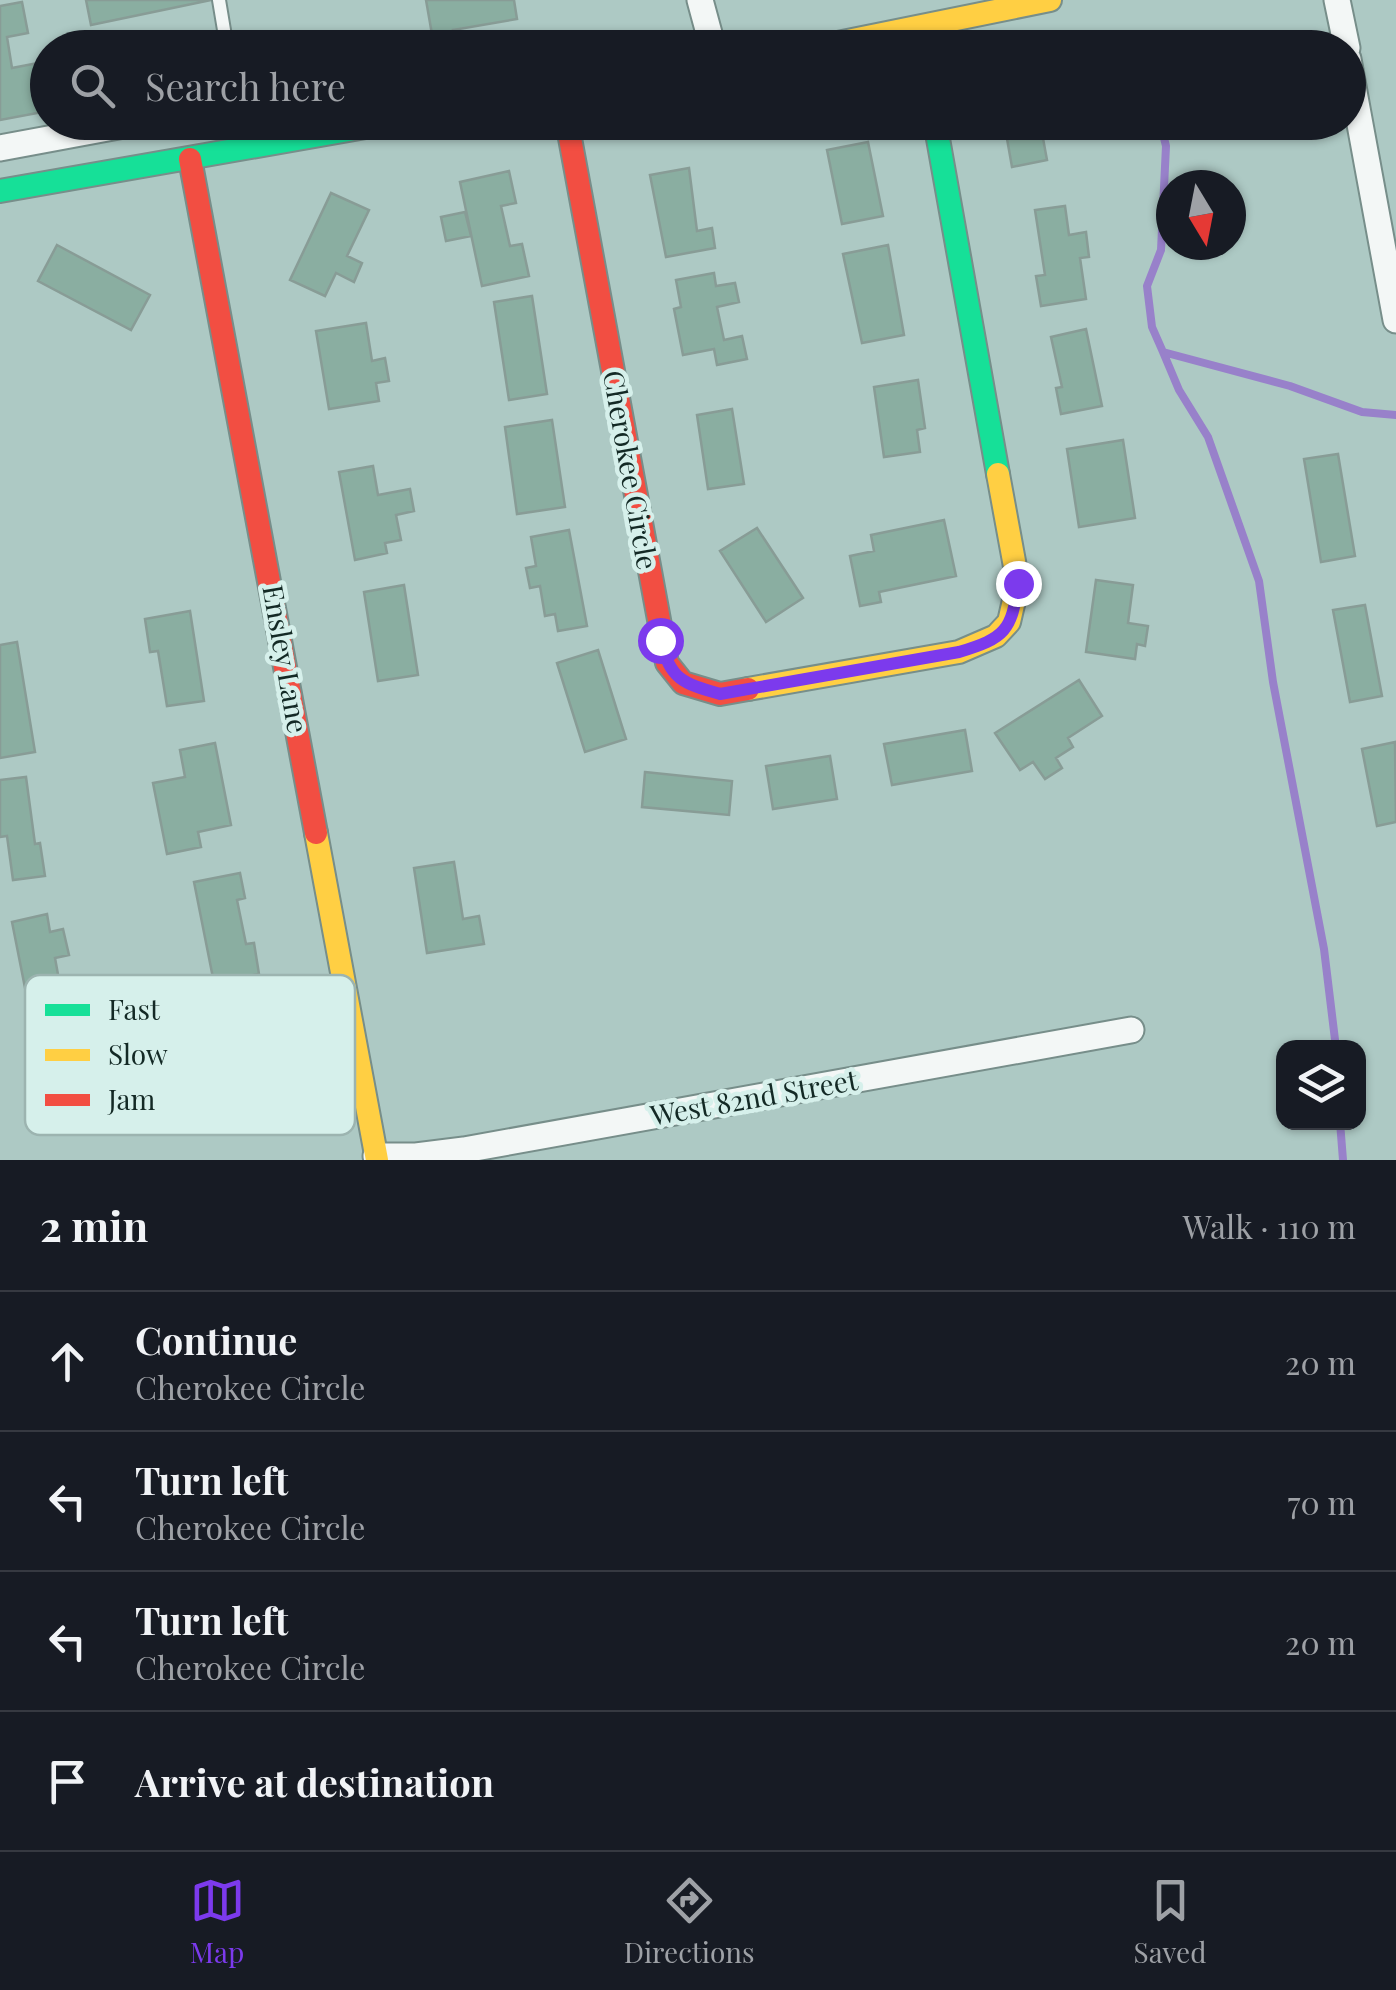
<!DOCTYPE html>
<meta charset="utf-8">
<style>
:root{--surface:#171b24;--page:#242831;--text:#f1f3f6;--muted:#9ea1a6;--line:#363941;--accent:#7c3aed}
body{margin:0;font-family:"Playfair Display",serif;background:var(--page);color:var(--text)}
.controls{position:absolute;right:30px;bottom:30px;display:grid;overflow:hidden;border-radius:20px;box-shadow:0 2px 8px #0004}
.controls button{width:90px;height:90px;display:grid;place-items:center;padding:0;border:0;border-bottom:2px solid var(--line);background:var(--surface);color:var(--text);font:50px sans-serif}
.compass{position:absolute;left:1156px;top:170px;width:90px;height:90px;border-radius:50%;background:var(--surface);box-shadow:0 2px 8px #0004;rotate:170deg}
.stop{position:absolute;width:30px;height:30px;margin:-22px;border:8px solid #7c3aed;border-radius:50%;background:#fff}
.stop.end{background:#7c3aed;border-color:#fff;box-shadow:0 2px 10px #0008}
.list{margin:0;padding:0;list-style:none}
h2{display:flex;justify-content:space-between;align-items:center;height:130px;margin:0;padding:0 40px;font-size:42px}
h2 small{font-size:32px;font-weight:400;color:var(--muted)}
.list li{display:grid;grid-template-columns:65px 1fr auto;gap:30px;align-items:center;box-sizing:border-box;height:140px;padding:0 40px;border-top:2px solid var(--line)}
.list b{display:block;font-size:38px;white-space:nowrap}
.list p{margin:0;font-size:32px;white-space:nowrap;color:var(--muted)}
.list em{font-size:32px;font-style:normal;color:var(--muted)}
.icon{flex:none;width:55px;height:55px;fill:none;stroke:currentColor;stroke-width:2;stroke-linecap:round;stroke-linejoin:round}
.map{position:relative;flex:none;width:1396px;height:1160px;overflow:hidden}
.search{position:absolute;background:var(--surface);box-shadow:0 2px 8px #0004;left:30px;right:30px;top:30px;height:110px;display:flex;align-items:center;gap:25px;box-sizing:border-box;padding:0 35px;border-radius:55px;color:var(--muted);font-size:38px}
.sheet{height:690px;background:var(--surface)}
nav{display:flex;justify-content:space-around;align-items:center;box-sizing:border-box;height:140px;border-top:2px solid var(--line);background:var(--surface);font-size:28px;color:var(--muted)}
nav a{display:grid;justify-items:center;gap:5px}
nav .on{color:var(--accent)}
.map>svg:first-child{display:block}
</style>
<div class="map">
<svg width="1396" height="1160" viewBox="0 0 1396 1160">
<rect width="100%" height="100%" fill="#adc9c4"/>
<g fill="none" stroke-linecap="round" stroke-linejoin="round">
<path stroke="#9881ca" stroke-width="8" d="M1141,43L1142,48
M1160,122L1166,146L1161,250L1147,286L1152,327L1163,352L1290,386L1362,412L1396,415
M1163,352L1179,390L1208,437L1259,581L1273,682L1324,949L1336,1048
M1340,1122L1343,1160"/>
</g>
<path fill="#8aaea1" stroke="#889c96" stroke-width="2.5" d="M86,0H211L91,25Z
M426,0H514L517,19L453,30L454,37L433,40Z
M22,2L28,33L7,37L12,68L48,61V111L0,120V6Z
M1004,122H1040L1047,160L1012,167Z
M868,142L883,216L842,224L827,150Z
M689,168L697,231L712,228L715,248L666,257L650,175Z
M509,171L516,203L501,206L510,246L522,244L529,276L482,286L460,182Z
M331,193L369,210L347,256L362,263L354,282L336,273L325,296L290,280Z
M1065,206L1069,235L1086,232L1089,257L1080,258L1086,299L1041,306L1036,276L1045,275L1035,210Z
M465,212L471,236L446,241L441,217Z
M57,245L150,295L131,330L38,281Z
M888,245L904,335L862,343L843,254Z
M714,273L716,286L735,283L739,302L717,307L724,340L742,336L747,359L717,365L714,349L683,355L674,309L681,307L676,280Z
M532,296L547,394L509,400L494,302Z
M366,323L372,361L385,358L389,381L376,383L379,401L329,409L316,331Z
M1086,329L1102,406L1061,414L1056,388L1062,387L1051,337Z
M918,380L925,428L917,430L920,452L884,457L874,387Z
M732,409L744,484L708,489L697,415Z
M552,420L565,507L517,514L505,427Z
M1123,440L1135,518L1079,527L1067,449Z
M1338,454L1355,556L1321,562L1304,459Z
M373,466L378,495L410,489L414,511L396,515L401,540L385,543L387,553L355,560L339,472Z
M944,520L956,576L879,592L881,602L860,606L850,556L874,551L871,535Z
M757,528L803,598L766,622L720,551Z
M569,530L587,626L558,631L555,614L545,616L540,586L530,588L526,568L536,566L531,537Z
M1096,580L1133,585L1128,623L1148,626L1145,646L1137,644L1135,659L1086,652Z
M404,585L418,675L378,681L364,592Z
M1365,605L1382,696L1350,702L1333,610Z
M190,611L204,701L167,706L158,651L150,652L145,619Z
M17,642L35,752L0,758V645Z
M598,650L626,739L585,752L557,663Z
M1079,680L1102,716L1068,738L1073,747L1056,758L1062,768L1045,779L1033,762L1020,770L995,733Z
M965,730L972,771L892,785L884,744Z
M1395,742L1396,822L1377,826L1362,749Z
M215,743L231,825L198,832L201,847L167,854L153,783L185,777L180,750Z
M830,756L837,799L773,809L766,766Z
M645,772L732,781L729,815L642,807Z
M26,777L35,844L40,843L45,876L13,880L7,836L0,837V780Z
M454,862L463,919L479,916L484,944L427,953L414,868Z
M240,873L245,898L237,900L246,944L254,943L259,974L214,983L194,882Z
M47,914L50,932L63,929L69,955L55,958L63,1002L29,1008L12,922Z"/>
<g fill="none" stroke-linecap="round" stroke-linejoin="round">
<g stroke="#778e8a" stroke-width="16">
<path id="lane" d="M219,0L227,48
M240,122L244,147"/>
</g>
<g stroke="#778e8a" stroke-width="29">
<path id="street" d="M700,0L713,48
M1337,0L1347,48
M1348,59L1396,320
M0,148L140,122
M376,1156H416L464,1150L1131,1030"/>
</g>
<g stroke="#778e8a" stroke-width="26">
<path id="fast" d="M935,122L998,474
M0,191L394,122"/>
</g>
<g stroke="#778e8a" stroke-width="26">
<path id="slow" d="M813,48L1050,0
M748,689L959,652L996,636L1009,622L1018,583L998,474
M316,833L377,1160"/>
</g>
<g stroke="#778e8a" stroke-width="26">
<path id="jam" d="M567,122L667,663L683,683L720,694L748,689
M190,159L316,833"/>
</g>
<use href="#lane" stroke="#f3f7f6" stroke-width="12"/>
<use href="#street" stroke="#f3f7f6" stroke-width="25"/>
<use href="#fast" stroke="#16e098" stroke-width="22"/>
<use href="#slow" stroke="#ffcf43" stroke-width="22"/>
<use href="#jam" stroke="#f24e42" stroke-width="22"/>
</g>
<g fill="none" stroke-linecap="round" stroke-linejoin="round">
<path stroke="#7c3aed" stroke-width="12" d="M660,640C671,680 682,683 720,694L959,652C1005,638 1012,631 1018,583"/>
</g>
<g text-anchor="middle" stroke-width="9" stroke-linejoin="round" paint-order="stroke">
<g font-size="28" fill="#132925" stroke="#d6f0eb">
<text transform="translate(630 470) rotate(80)" y="10">Cherokee Circle</text>
<text transform="translate(285 659) rotate(80)" y="10">Ensley Lane</text>
<text transform="translate(754 1098) rotate(-10)" y="10">West 82nd Street</text>
</g>
</g>
<rect x="25" y="975" width="330" height="160" rx="15" fill="#d6f0eb" stroke="#9cb4b0" stroke-width="2.5"/>
<rect x="45" y="1004" width="45" height="12" fill="#16e098"/>
<rect x="45" y="1049" width="45" height="12" fill="#ffcf43"/>
<rect x="45" y="1094" width="45" height="12" fill="#f24e42"/>
<g font-size="28" fill="#132925">
<text x="108" y="1020">Fast</text>
<text x="108" y="1065">Slow</text>
<text x="108" y="1110">Jam</text>
</g>
</svg>
<div class="controls">
<button><svg class="icon" aria-label="layers" viewBox="0 0 24 24"><path d="M12 4l9 5-9 5-9-5zM3 14l9 5 9-5"/></svg></button>
</div>
<svg class="compass" viewBox="-18 -18 36 36"><path d="M0-13l5 13h-10z" fill="#e53935"/><path d="M0 13l5-13h-10z" fill="#9ea1a6"/></svg>
<div class="stop" style="left:660px;top:640px"></div>
<div class="stop end" style="left:1018px;top:583px"></div>
<div class="search"><svg class="icon" aria-label="search" viewBox="0 0 24 24"><circle cx="10" cy="10" r="6"/><path d="M15 15l6 6"/></svg>Search here</div>
</div>
<section class="sheet">
<h2>2 min<small>Walk · 110 m</small></h2>
<ul class="list">
<li><svg class="icon" aria-label="ahead" viewBox="0 0 24 24"><path d="M12 20V5M6 11l6-6 6 6"/></svg><div><b>Continue</b><p>Cherokee Circle</p></div><em>20 m</em></li>
<li><svg class="icon" aria-label="left" viewBox="0 0 24 24"><path d="M17 20v-9H6M10 6l-5 5 5 5"/></svg><div><b>Turn left</b><p>Cherokee Circle</p></div><em>70 m</em></li>
<li><svg class="icon" aria-label="left" viewBox="0 0 24 24"><path d="M17 20v-9H6M10 6l-5 5 5 5"/></svg><div><b>Turn left</b><p>Cherokee Circle</p></div><em>20 m</em></li>
<li><svg class="icon" aria-label="arrive" viewBox="0 0 24 24"><path d="M6 21V4h12l-3 4 3 4H6"/></svg><div><b>Arrive at destination</b></div></li>
</ul>
</section>
<nav>
<a class="on"><svg class="icon" aria-label="map" viewBox="0 0 24 24"><path d="M3 6l6-2 6 2 6-2v14l-6 2-6-2-6 2zM9 4v14M15 6v14"/></svg>Map</a>
<a><svg class="icon" aria-label="directions" viewBox="0 0 24 24"><path d="M12 3l9 9-9 9-9-9zM9 14v-3h6M13 9l2 2-2 2"/></svg>Directions</a>
<a><svg class="icon" aria-label="saved" viewBox="0 0 24 24"><path d="M7 4h10v16l-5-4-5 4z"/></svg>Saved</a>
</nav>
